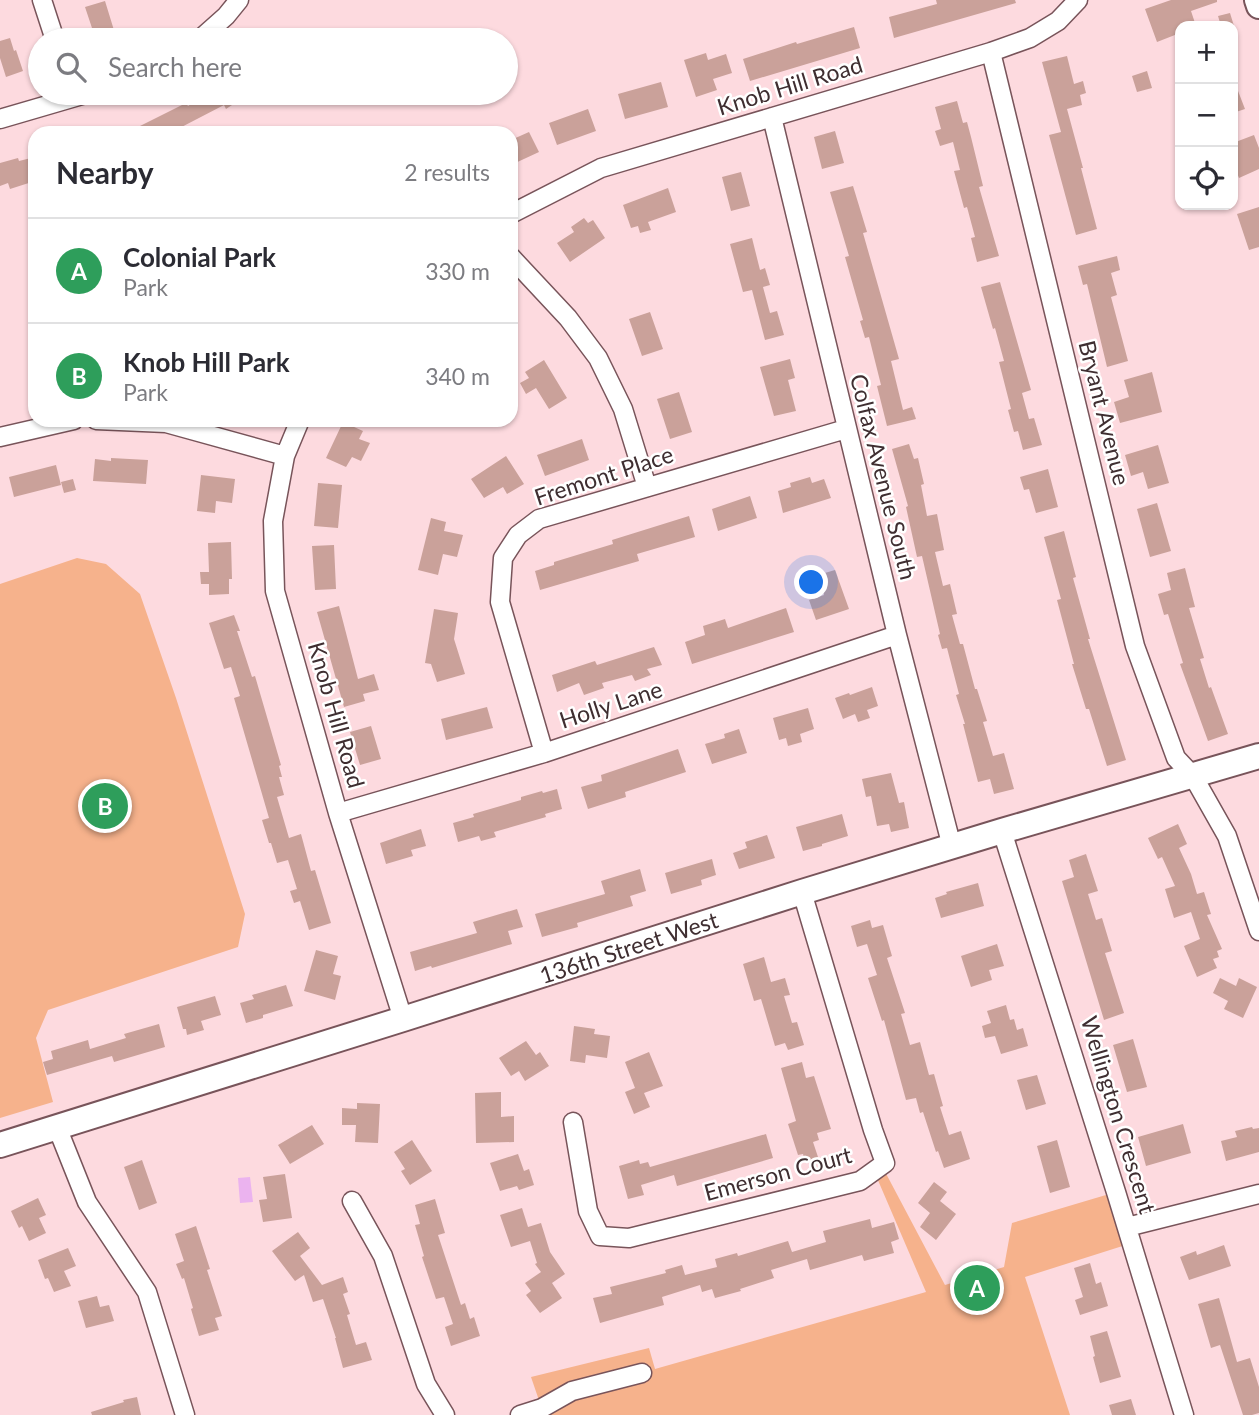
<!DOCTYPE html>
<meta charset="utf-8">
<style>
:root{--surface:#fff;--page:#f2f2f3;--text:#2b2b33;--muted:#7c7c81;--line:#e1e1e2;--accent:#ea580c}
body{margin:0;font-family:Lato,sans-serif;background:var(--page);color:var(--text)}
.controls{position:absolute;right:21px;top:21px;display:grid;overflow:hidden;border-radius:14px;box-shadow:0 2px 5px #0004}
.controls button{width:63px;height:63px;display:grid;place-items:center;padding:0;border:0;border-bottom:2px solid var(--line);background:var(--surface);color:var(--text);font:35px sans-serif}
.you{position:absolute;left:812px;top:583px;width:24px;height:24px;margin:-18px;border:5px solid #fff;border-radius:50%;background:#1a73e8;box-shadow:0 0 0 10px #1a73e833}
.badge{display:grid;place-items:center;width:46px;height:46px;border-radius:50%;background:var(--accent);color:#fff;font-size:23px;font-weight:700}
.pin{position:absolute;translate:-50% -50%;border:4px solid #fff;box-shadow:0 2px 7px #0006}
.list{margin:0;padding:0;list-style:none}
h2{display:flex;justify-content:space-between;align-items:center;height:91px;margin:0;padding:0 28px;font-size:30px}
h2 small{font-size:23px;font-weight:400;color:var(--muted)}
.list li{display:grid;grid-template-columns:46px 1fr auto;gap:21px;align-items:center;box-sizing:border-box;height:105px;padding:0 28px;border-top:2px solid var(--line)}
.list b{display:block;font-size:26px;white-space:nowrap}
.list p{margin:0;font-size:23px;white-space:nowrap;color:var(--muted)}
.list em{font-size:23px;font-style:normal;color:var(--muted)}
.icon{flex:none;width:38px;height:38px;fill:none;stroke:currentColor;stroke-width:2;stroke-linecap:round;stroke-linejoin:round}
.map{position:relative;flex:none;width:1259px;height:1415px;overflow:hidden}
.search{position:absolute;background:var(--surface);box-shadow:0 2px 5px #0004;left:28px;top:28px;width:490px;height:77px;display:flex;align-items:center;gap:18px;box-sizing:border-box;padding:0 24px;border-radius:38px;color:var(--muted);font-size:26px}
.panel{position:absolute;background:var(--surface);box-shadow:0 2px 5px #0004;left:28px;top:126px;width:490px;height:301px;border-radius:21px}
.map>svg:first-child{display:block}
</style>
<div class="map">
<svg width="1259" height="1415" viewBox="0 0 1259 1415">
<rect width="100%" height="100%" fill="#fddadf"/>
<path fill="#f6b28c" d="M77,558L106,564L140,594L176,698L245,914L238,947L48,1010L36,1038L53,1102L0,1118V584Z
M882,1166L945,1285L1004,1267L1012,1223L1116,1192L1132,1243L1025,1277L1070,1415H544L531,1377L649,1348L655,1369L926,1292L874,1171Z"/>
<path fill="#ebb3ef" d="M250,1177L253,1202L240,1203L238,1178Z"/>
<path fill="#caa19a" d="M936,0H1015L1016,3L894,38L889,17L937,4Z
M1171,0H1217V2L1191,11L1196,26H1180V33L1157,42L1145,9Z
M105,1L117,40H96L85,7Z
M1230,13L1234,26H1221L1218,16Z
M854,27L860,48L750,81L743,59L796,42L797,44Z
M10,38L14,51L16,50L23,71L6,77L0,58V41Z
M706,53L708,60L726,54L732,73L713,79L717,90L696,97L684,60Z
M1067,56L1074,84L1083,81L1086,93L1080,95L1082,105L1067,109L1083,168H1081L1097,229L1076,235L1049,135L1061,132L1042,62Z
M1147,71L1152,88L1137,92L1132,76Z
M1233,78L1245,109L1233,113Z
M661,82L668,107L625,119L618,94Z
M209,93H250L226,109L224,105L170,133H126L186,103L188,106Z
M957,101L963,123L967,122L971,137L983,186L979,187L999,256L977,262L971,238L975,237L967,207L964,208L954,171L960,170L953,142L940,146L935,131L941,129L935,107Z
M588,109L596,131L557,145L549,123Z
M835,131L844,163L822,169L814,137Z
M529,132L539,152L511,165V140Z
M1254,135L1259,148V169L1239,178L1233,163V143Z
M35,157V181L10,189L8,183L0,186V163L18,158L19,161Z
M741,172L750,206L731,211L722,177Z
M853,186L867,232L863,233L899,359L891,361L903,410L912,407L916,419L887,426L877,386L881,385L869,337L865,338L860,321L863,320L845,257L849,256L830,192Z
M668,188L676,212L648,222L651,230L640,233L638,226L631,228L623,205Z
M1259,207V247L1249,250L1237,214Z
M584,218L588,223L593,220L605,238L570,262L557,243L574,232L571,227Z
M752,238L760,270L765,268L770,285L763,287L770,313L777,311L784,335L765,340L752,290L743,292L730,244Z
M1117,256L1120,270L1111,273L1117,295L1111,297L1128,361L1107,367L1087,284L1083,285L1078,266Z
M1000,282L1031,390L1022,393L1029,419L1034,418L1042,445L1023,450L1018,431L1014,432L1008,410L1011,409L999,362L1004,361L995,328L993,329L981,287Z
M650,312L663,349L642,356L629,319Z
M790,359L795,378L788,380L796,411L774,416L760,367Z
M544,360L567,398L549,409L536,388L526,394L520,383L529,378L525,372Z
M1152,372L1162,412L1120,423L1114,402L1129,397L1124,380Z
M679,392L692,432L670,439L657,399Z
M343,422L363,431L359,439L370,443L361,461L352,457L346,467L326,458Z
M582,439L589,460L545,476L537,455Z
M909,444L914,459L918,458L924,484L921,485L927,516L937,514L944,550L935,552L943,586L950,584L957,614L952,615L960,644H963L975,689H977L987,721L983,722L993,756L1004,753L1014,789L994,794L990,779L978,782L963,724H965L956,695L959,694L947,648L942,649L938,635L940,634L922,556L917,557L906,507L908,506L892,449Z
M1158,445L1169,483L1148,489L1143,472L1131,476L1125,455Z
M506,456L524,484L507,494L503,487L484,498L471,479Z
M111,458L148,460L146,484L93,481L95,459L111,461Z
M56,465L61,485L14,497L9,477Z
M1048,469L1058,507L1036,513L1029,489L1024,490L1020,477Z
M201,475L235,479L232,503L216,501L215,513L197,511Z
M810,477L812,483L824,479L831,498L783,513L778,491L791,487L790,483Z
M73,479L76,490L64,493L61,482Z
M318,483L342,485L338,528L314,526Z
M750,496L757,518L718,531L712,509Z
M1157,503L1171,551L1150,557L1137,509Z
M689,516L695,537L637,554L639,561L540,590L535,571L554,565V562L613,544L612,540Z
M431,518L446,522L444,531L463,535L457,557L443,554L438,575L418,570Z
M1064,531L1076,577L1073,578L1090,639H1088L1126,760L1107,766L1089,709H1086L1072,664H1074L1057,600L1061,599L1044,537Z
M231,542L232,579H229V594L209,595V584H201L200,572H209L208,543Z
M334,545L336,589L315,590L312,546Z
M1185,568L1195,607L1189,608L1204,658L1200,659L1209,688L1211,687L1228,734L1208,741L1180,664L1183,663L1168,614L1164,615L1158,594L1171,590L1167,573Z
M835,570L849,609L816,620L809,600L824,595L818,575Z
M339,606L358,679L374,674L379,690L363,694L365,701L344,707L317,612Z
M786,608L794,632L692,664L685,642L705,635L703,626L725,619L728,628Z
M434,609L458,613L454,639L465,674L437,682L431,664L425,663Z
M234,615L240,631H237L252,677L255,676L281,765L279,766L282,777H279L284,795L277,797L289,838L301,834L311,871L315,870L331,923L309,930L300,901L294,903L290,891L297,889L288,860L277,863L271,843H269L262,820L269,818L234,698L240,696L231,667L224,669L209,623Z
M654,647L662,665L647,669L651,675L635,681L632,675L602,683L604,688L584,695L579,683L557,692L552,675L595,661L597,665Z
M872,687L878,706L867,710L870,718L858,722L855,714L843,719L835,698L849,693L850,695Z
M487,707L493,728L446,740L441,719Z
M808,708L814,729L800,734L802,742L788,746L786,738L779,740L773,718Z
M371,726L381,759L360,765L350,732Z
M739,729L747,753L712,764L705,744L725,738L724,734Z
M678,749L686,772L625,792L626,797L588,809L581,787L602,781L601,775Z
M891,773L899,803L904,802L909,828L891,832L889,824L877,826L871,796L866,797L862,779Z
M557,789L562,809L545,814L546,817L494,832L496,837L481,841L479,836L458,842L453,823L474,817L473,814L521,800V797L542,791L543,793Z
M842,814L848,836L822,844V846L803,851L796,827Z
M1178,824L1187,844L1179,848L1191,874L1197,894L1204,892L1211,914L1207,915L1222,949L1217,951L1219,957L1213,959L1217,968L1197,977L1184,946L1200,939L1191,912L1174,918L1165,889L1175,886L1162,857L1158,859L1148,838Z
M421,829L426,846L411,850L413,856L386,864L380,843Z
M767,835L775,858L739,869L733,853L747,848L745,842Z
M1086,854L1098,891L1088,894L1096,920L1102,918L1112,951L1105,953L1124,1013L1104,1020L1062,881L1074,877L1069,860Z
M712,859L716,875L701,880L702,885L671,894L665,873Z
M640,869L646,891L630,896L633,906L577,923L578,927L542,937L535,914L605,894L601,881Z
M978,883L984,906L941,918L935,898L947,894L946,892Z
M517,909L523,927L508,931L512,944L432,968L431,966L415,971L410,952L477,933L473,922Z
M870,920L872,928L883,925L892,956L887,958L905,1013L901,1014L910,1045L920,1042L929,1075L934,1074L943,1106L940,1107L949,1135L961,1131L970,1159L944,1168L938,1151L936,1152L923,1112L920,1113L916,1098L906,1100L884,1020L882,1021L868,978L877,975L867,944L857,947L851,926Z
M997,944L1004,966L989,970L992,980L971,987L961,956Z
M316,950L338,956L333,974L341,976L335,1000L304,991Z
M764,957L771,982L785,978L790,995L784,996L792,1023L797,1022L804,1045L788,1050L785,1043L775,1046L761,999L754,1001L743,964Z
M1220,978L1236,986L1239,978L1257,987L1243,1018L1224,1009L1228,1001L1213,993Z
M286,985L293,1006L263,1015V1018L246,1023L240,1003L254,999L252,995Z
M215,996L221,1015L201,1021L204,1030L187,1035L186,1029H183L177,1007Z
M1006,1005L1010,1020L1014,1019L1017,1030L1023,1028L1028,1046L1001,1054L995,1036L985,1038L982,1026L991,1023L987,1011Z
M159,1024L165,1047L114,1062L112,1056L47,1075L43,1062L53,1059L51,1051L88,1040L90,1049L126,1038L124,1034Z
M574,1026L595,1029L594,1034L610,1036L607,1058L586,1055L585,1063L570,1061Z
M1133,1039L1147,1087L1127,1092L1113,1045Z
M526,1041L536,1055L540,1052L549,1066L525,1081L519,1071L511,1076L499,1058Z
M649,1052L663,1086L644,1093L650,1107L634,1114L625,1092L635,1088L625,1062Z
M802,1062L806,1078L814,1076L831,1129L817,1133L819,1140L813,1142L818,1157L805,1161L803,1154L798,1155L788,1124L796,1121L781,1068Z
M1037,1075L1046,1104L1026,1110L1017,1080Z
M501,1092V1117L514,1116V1142L476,1143L475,1093Z
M357,1103L380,1104L378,1143L355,1142L356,1125H342V1108L357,1109Z
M1183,1124L1191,1153L1146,1166L1138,1137Z
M312,1125L324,1144L290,1164L278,1145Z
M1252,1127L1253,1129L1259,1128V1152L1226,1161L1221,1141L1237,1137L1235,1131Z
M766,1134L773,1158L677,1186L674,1175L641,1185L644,1195L628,1199L619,1166L639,1160L640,1164L648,1162L650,1167Z
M412,1140L432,1171L410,1185L401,1171L405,1169L394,1152Z
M1057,1140L1070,1187L1050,1193L1037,1146Z
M518,1154L524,1171L529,1169L534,1185L519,1190L517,1186L500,1191L490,1163Z
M142,1160L157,1203L139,1210L124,1167Z
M285,1174L292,1218L263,1222L259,1200L267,1199L263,1177Z
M934,1182L947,1192L940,1201L956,1214L936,1240L920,1227L930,1213L918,1203Z
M38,1198L46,1215L39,1218L46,1233L29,1241L22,1226L19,1228L11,1211Z
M435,1199L445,1233L438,1235L461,1305L465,1303L470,1319L474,1317L480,1336L451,1346L445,1327L453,1324L444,1297L436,1299L422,1257L424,1256L415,1225L420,1224L415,1205Z
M522,1208L528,1227L541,1223L550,1252L565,1274L552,1283L562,1298L540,1313L526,1295L531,1291L525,1283L541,1272L535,1264L537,1263L530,1241L511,1247L500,1215Z
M870,1219L872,1228L894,1222L899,1239L891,1242L894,1253L864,1261L862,1255L810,1270L807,1259L771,1270L774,1278L740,1289L741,1291L715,1298L712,1289L702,1292L700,1285L662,1297L664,1305L600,1323L593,1298L612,1294L610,1287L666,1273L665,1270L682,1265L685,1275L717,1267L715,1259L737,1253L738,1256L788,1241L792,1252L826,1242L823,1231Z
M196,1226L210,1269L207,1270L222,1316L215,1318L219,1330L199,1336L191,1309L193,1308L184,1278L182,1279L176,1264L184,1261L175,1234Z
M298,1232L310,1248L300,1256L322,1285L343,1277L348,1292L343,1294L350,1314L347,1315L356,1345L366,1342L372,1360L343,1368L335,1338H336L323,1299L313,1302L304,1275L295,1281L272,1251Z
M1224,1245L1231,1266L1189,1280L1180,1257L1196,1251L1197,1255Z
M68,1248L76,1266L64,1271L71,1286L54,1292L48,1278L45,1279L38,1260Z
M1090,1263L1096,1284L1101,1282L1108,1306L1080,1315L1075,1300L1083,1297L1074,1268Z
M97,1296L100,1307L109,1305L114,1321L86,1328L78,1301Z
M1219,1298L1237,1362L1250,1358L1259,1387V1413L1252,1415H1243L1220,1345L1211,1348L1198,1304Z
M1107,1331L1121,1377L1100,1383L1093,1357L1095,1356L1090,1336Z
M137,1397L141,1415H92L91,1412L124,1402L123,1400Z
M1131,1399L1136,1415H1112L1109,1405Z"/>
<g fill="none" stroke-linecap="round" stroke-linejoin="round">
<g stroke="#78545a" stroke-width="21">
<path id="street" d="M42,0L55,40
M199,40L226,16L239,0
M991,52L1135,646L1176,758L1193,776L1227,836L1259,931
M772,117L897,635L952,847
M0,119L89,93
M511,214L601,168L991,52L1030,38L1058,21L1078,0
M511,257L568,318L598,358L623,409L647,487
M96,420L166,423L285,456
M300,420L285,456L273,521L275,591L338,813L403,1019
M0,437L74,420
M544,753L500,602L503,558L518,535L539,519L846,429
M338,813L544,753L897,635
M1002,831L1116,1192L1184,1415
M573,1122L588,1211L600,1236L629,1238L860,1181L885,1163L873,1130L802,892
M57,1127L87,1202L147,1292L185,1415
M352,1201L383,1256L426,1384L445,1415
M1127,1227L1259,1194
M520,1415L542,1408L572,1391L642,1373"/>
</g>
<g stroke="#78545a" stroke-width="28">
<path id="secondary" d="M1257,0L1259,6
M0,1145L403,1019L802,892L1002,831L1259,756"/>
</g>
<use href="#street" stroke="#fff" stroke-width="18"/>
<use href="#secondary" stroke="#fff" stroke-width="24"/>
</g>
<g text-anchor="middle" stroke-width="5" stroke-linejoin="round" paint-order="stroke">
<g font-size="23" fill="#3f2e31" stroke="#fff">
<text transform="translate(790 86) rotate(-17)" y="8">Knob Hill Road</text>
<text transform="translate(1104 413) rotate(76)" y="8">Bryant Avenue</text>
<text transform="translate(604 476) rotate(-18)" y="8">Fremont Place</text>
<text transform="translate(883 477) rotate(76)" y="8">Colfax Avenue South</text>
<text transform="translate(611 705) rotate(-18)" y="8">Holly Lane</text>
<text transform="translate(336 715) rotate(74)" y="8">Knob Hill Road</text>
<text transform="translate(629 948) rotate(-18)" y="8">136th Street West</text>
<text transform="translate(1118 1115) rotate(73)" y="8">Wellington Crescent</text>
<text transform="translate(778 1174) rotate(-15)" y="8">Emerson Court</text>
</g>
</g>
</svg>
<div class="controls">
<button>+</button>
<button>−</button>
<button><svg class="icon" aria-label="locate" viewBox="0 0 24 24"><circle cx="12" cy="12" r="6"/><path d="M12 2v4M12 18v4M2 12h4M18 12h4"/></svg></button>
</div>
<div class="you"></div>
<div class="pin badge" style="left:977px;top:1288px;background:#2e9e5b">A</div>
<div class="pin badge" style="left:105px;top:806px;background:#2e9e5b">B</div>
<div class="search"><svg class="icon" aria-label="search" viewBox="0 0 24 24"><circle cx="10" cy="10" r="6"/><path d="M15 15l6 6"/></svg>Search here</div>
<section class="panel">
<h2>Nearby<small>2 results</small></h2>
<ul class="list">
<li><span class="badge" style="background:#2e9e5b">A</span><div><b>Colonial Park</b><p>Park</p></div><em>330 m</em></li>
<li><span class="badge" style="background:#2e9e5b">B</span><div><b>Knob Hill Park</b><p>Park</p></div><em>340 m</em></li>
</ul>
</section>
</div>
